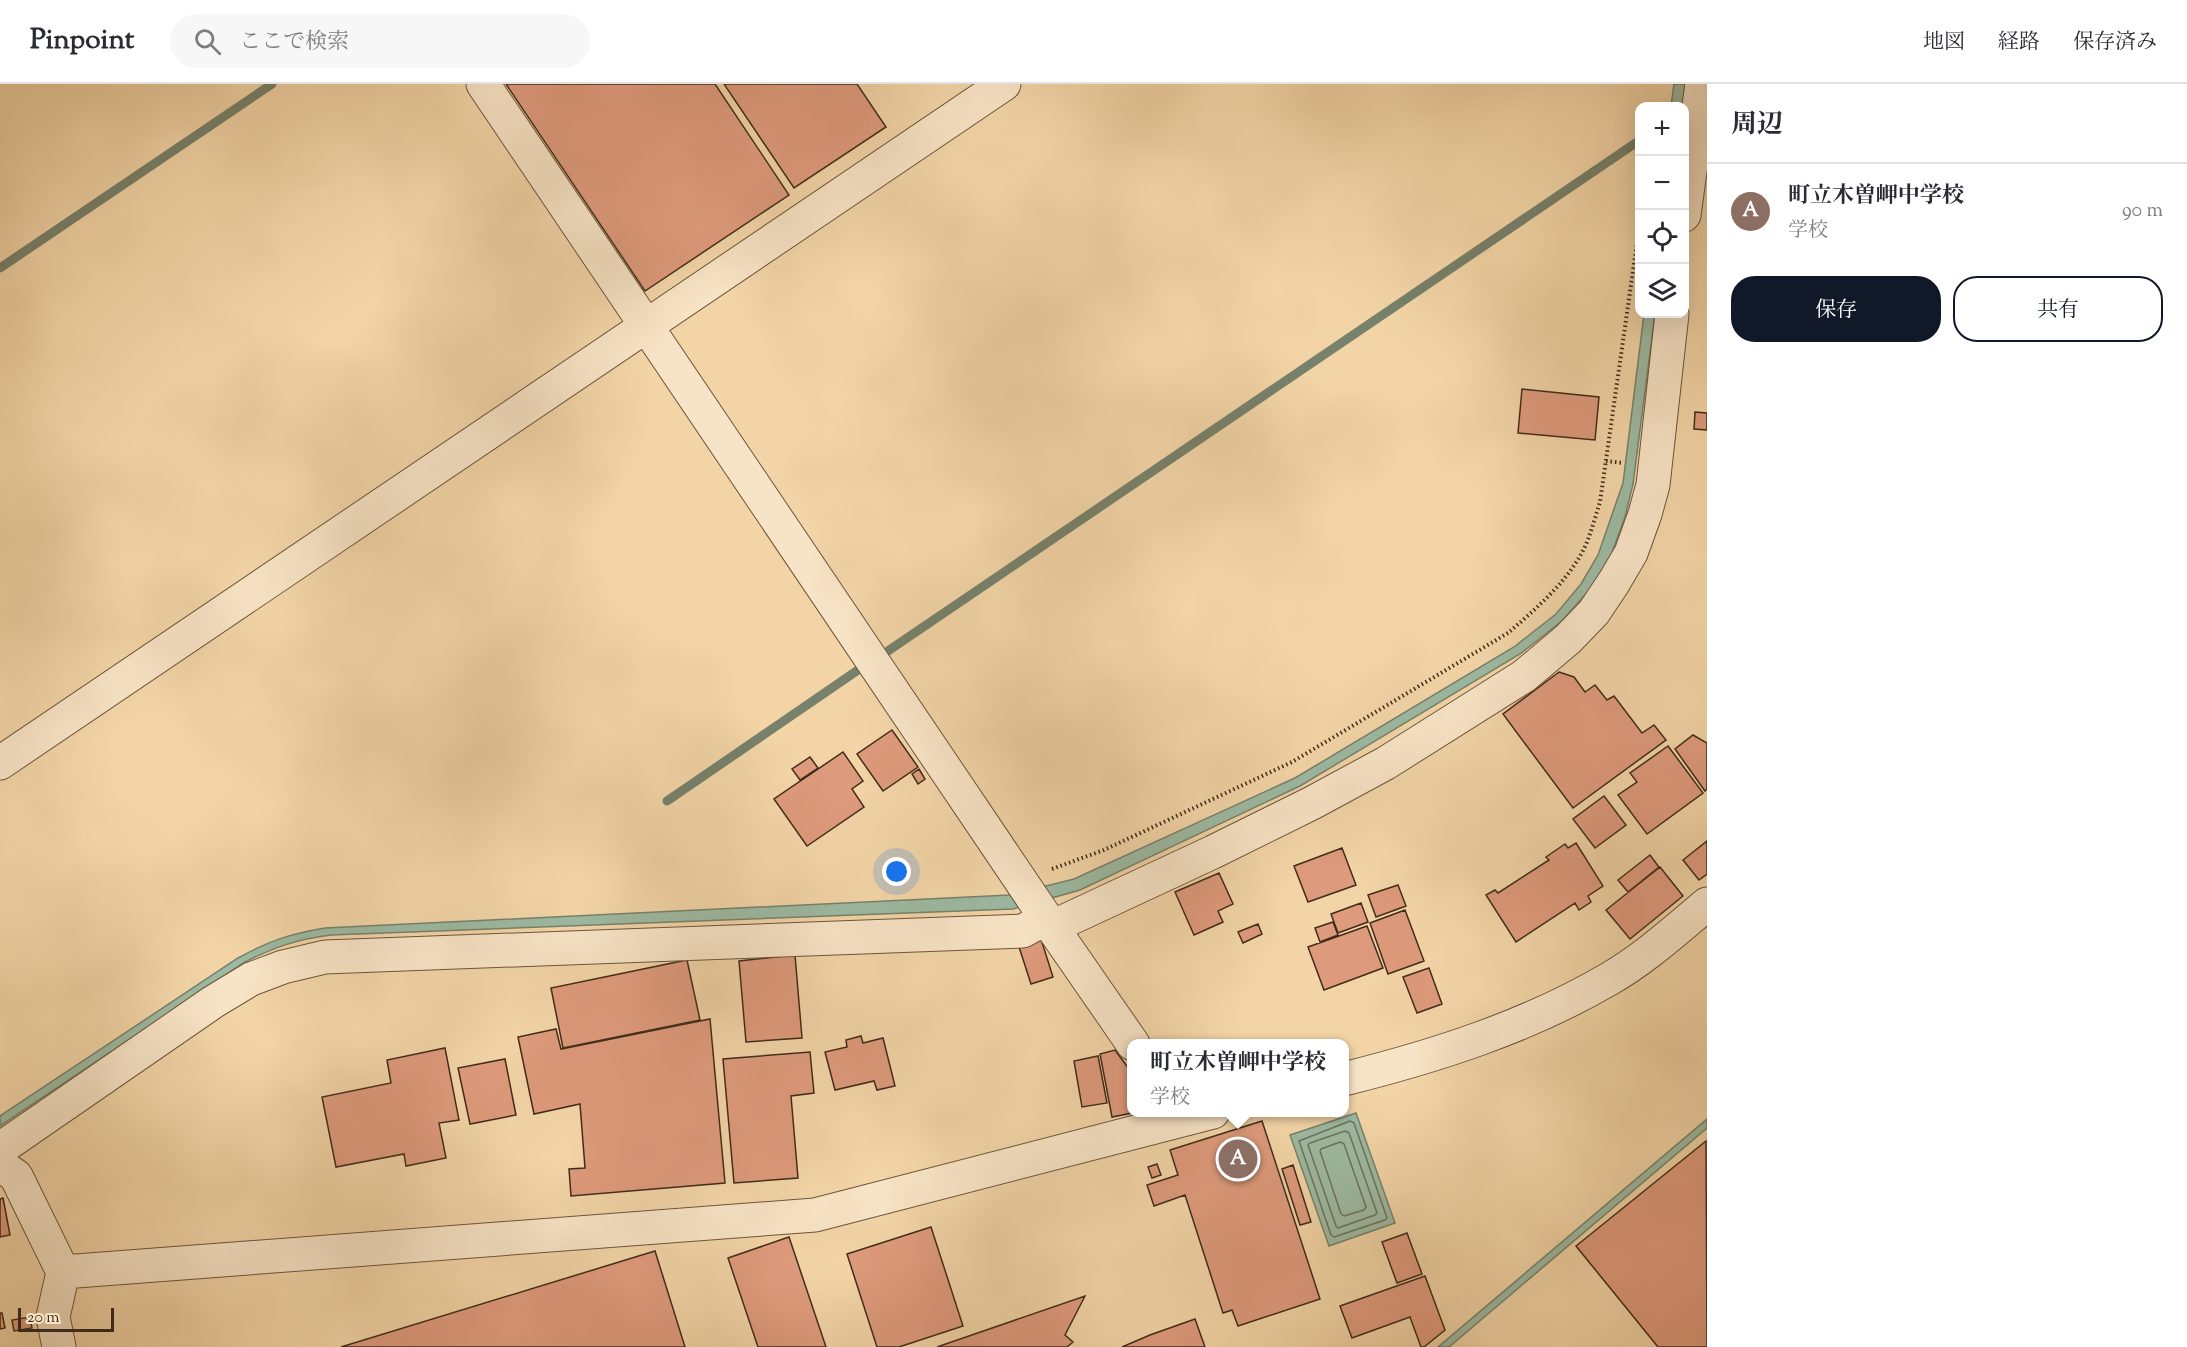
<!DOCTYPE html>
<html lang="ja">
<meta charset="utf-8">
<style>
:root{--surface:#fff;--page:#f7f7f7;--text:#2b2b33;--muted:#7c7c81;--line:#e1e1e2;--accent:#111827}
body{margin:0;font-family:"Sorts Mill Goudy","Noto Serif JP",serif;background:var(--page);color:var(--text)}
.controls{position:absolute;right:18px;top:18px;display:grid;overflow:hidden;border-radius:12px;box-shadow:0 6px 24px #0002}
.controls button{width:54px;height:54px;display:grid;place-items:center;padding:0;border:0;border-bottom:2px solid var(--line);background:var(--surface);color:var(--text);font:30px sans-serif}
.scale{position:absolute;left:18px;bottom:15px;width:96px;box-sizing:border-box;padding-left:6px;border:3px solid #402c19;border-top:0;font-size:16px;line-height:21px;white-space:nowrap;color:#402c19;-webkit-text-stroke:4px #f7e3c5;paint-order:stroke}
.you{position:absolute;left:897px;top:788px;width:21px;height:21px;margin:-15px;border:4px solid #fff;border-radius:50%;background:#1a73e8;box-shadow:0 0 0 9px #1a73e833}
.badge{display:grid;place-items:center;width:39px;height:39px;border-radius:50%;background:var(--accent);color:#fff;font-size:20px;font-weight:700}
.pin{position:absolute;translate:-50% -50%;border:3px solid #fff;box-shadow:0 2px 6px #0006}
.popup{position:absolute;left:1127px;top:955px;width:222px;height:78px;box-sizing:border-box;display:grid;place-content:center;border-radius:12px;background:var(--surface);filter:drop-shadow(0 2px 4px #0005);font-size:20px;white-space:nowrap;color:var(--muted)}
.popup b{font-size:22px;color:var(--text)}
.popup::after{content:'';position:absolute;left:50%;top:100%;margin-left:-12px;border:12px solid transparent;border-top-color:var(--surface)}
.list{margin:0;padding:0;list-style:none}
h2{display:flex;justify-content:space-between;align-items:center;height:78px;margin:0;padding:0 24px;font-size:26px}
h2 small{font-size:20px;font-weight:400;color:var(--muted)}
.list li{display:grid;grid-template-columns:39px 1fr auto;gap:18px;align-items:center;box-sizing:border-box;height:96px;padding:0 24px;border-top:2px solid var(--line)}
.list b{display:block;font-size:22px;white-space:nowrap}
.list p{margin:0;font-size:20px;white-space:nowrap;color:var(--muted)}
.list em{font-size:20px;font-style:normal;color:var(--muted)}
.actions{display:flex;gap:12px;padding:18px 24px}
.actions a{flex:1;padding:14px 0;border:2px solid var(--accent);border-radius:24px;text-align:center;font-size:21px;color:var(--accent)}
.actions .main{background:var(--accent);color:#fff}
.icon{flex:none;width:33px;height:33px;fill:none;stroke:currentColor;stroke-width:2;stroke-linecap:round;stroke-linejoin:round}
.map{position:relative;flex:none;width:1707px;height:1263px;overflow:hidden}
header{display:flex;align-items:center;gap:36px;box-sizing:border-box;height:84px;padding:0 30px;background:var(--surface);border-bottom:2px solid var(--line)}
header strong{font-size:28px}
nav{display:flex;gap:33px;margin-inline-start:auto;font-size:21px}
.search{width:420px;height:54px;background:var(--page);display:flex;align-items:center;gap:15px;box-sizing:border-box;padding:0 21px;border-radius:33px;color:var(--muted);font-size:22px}
main{display:flex}
aside{flex:1;background:var(--surface)}
.map>svg:first-child{display:block}
</style>
<header>
<strong>Pinpoint</strong>
<div class="search"><svg class="icon" aria-label="search" viewBox="0 0 24 24"><circle cx="10" cy="10" r="6"/><path d="M15 15l6 6"/></svg>ここで検索</div>
<nav><a>地図</a><a>経路</a><a>保存済み</a></nav>
</header>
<main>
<div class="map">
<svg width="1707" height="1263" viewBox="0 0 1707 1263">
<rect width="100%" height="100%" fill="#f2d4a6"/>
<filter id="stains"><feTurbulence type="fractalNoise" baseFrequency=".00333" numOctaves="4"/><feColorMatrix values="0 0 0 0 .2 0 0 0 0 .09 0 0 0 0 .02 0 0 0 .5 -.17"/></filter>
<radialGradient id="worn" r=".72"><stop offset=".6" stop-color="#630" stop-opacity="0"/><stop offset="1" stop-color="#630" stop-opacity=".3"/></radialGradient>
<path fill="#9cb9a1" stroke="#77816b" stroke-width="1.5" d="M1674,0H1685L1682,22H1671Z
M1644,230H1655L1633,400L1625,433L1610,474L1592,503L1562,537L1520,570L1300,702L1080,806L1013,825L331,851C298,855 275,863 245,878L0,1042V1032L238,874C269,857 289,850 325,844L1010,811L1074,795L1295,694L1514,563L1556,530L1581,500L1598,471L1623,399Z
M1356,1029L1395,1139L1329,1162L1290,1051Z
M1707,1035V1044L1449,1263H1438Z"/>
<g fill="none" stroke-linecap="round" stroke-linejoin="round">
<path stroke="#6e725d" stroke-width="1.5" d="M1350,1037L1354,1039L1387,1134L1385,1136L1334,1153L1331,1151L1299,1057Z
M1345,1047L1349,1049L1377,1129L1375,1131L1338,1144L1336,1142L1308,1061L1310,1059Z
M1340,1058L1344,1060L1366,1123L1364,1126L1344,1132L1341,1130L1320,1067L1321,1065Z"/>
<path stroke="#77816b" stroke-width="9" d="M0,184L272,0
M885,569L1640,56
M667,717L858,586"/>
</g>
<path fill="#de9a7c" stroke="#402c19" stroke-width="1.5" d="M506,0H715L789,111L645,207Z
M724,0H857L886,43L794,104Z
M1522,305L1599,313L1595,356L1518,349Z
M1695,328L1707,329V346L1694,345Z
M1559,588L1574,593L1585,608L1595,601L1607,616L1614,612L1642,649L1654,641L1666,656L1573,724L1503,630Z
M892,646L918,683L883,707L857,670Z
M1693,651L1707,659V705L1705,707L1675,665Z
M1668,662L1703,709L1647,750L1618,711L1637,698L1630,689Z
M843,668L863,697L852,705L864,723L807,762L774,715Z
M810,673L818,684L800,696L792,685Z
M919,685L925,695L918,700L912,690Z
M1604,712L1626,741L1595,764L1573,735Z
M1707,757V790L1699,796L1683,776Z
M1576,759L1603,802L1588,812L1591,818L1579,826L1575,819L1516,858L1486,811L1495,806L1498,809L1549,776L1546,773L1565,760L1568,764Z
M1342,764L1356,801L1308,818L1294,782Z
M1650,771L1659,783L1628,808L1618,796Z
M1660,783L1683,812L1630,855L1606,826Z
M1219,789L1233,820L1218,827L1223,838L1194,851L1175,808Z
M1398,801L1406,822L1376,833L1368,811Z
M1361,819L1368,838L1338,849L1331,830Z
M1405,826L1424,877L1388,890L1370,839Z
M1333,838L1338,851L1320,858L1315,844Z
M1258,840L1262,850L1243,859L1238,848Z
M1367,842L1383,884L1324,906L1308,863Z
M1041,855L1053,893L1031,900L1019,863Z
M795,871L802,954L746,958L739,877Z
M687,876L700,936L563,964L551,904Z
M1429,884L1442,920L1417,929L1403,893Z
M710,935L725,1099L571,1112L569,1085L585,1084L580,1020L534,1030L518,953L556,945L561,965Z
M861,952L863,959L883,954L895,1002L877,1006L874,997L835,1006L825,968L847,963L846,956Z
M445,964L459,1036L439,1039L446,1074L406,1082L404,1070L336,1083L322,1013L391,999L387,976Z
M1115,966L1132,989V1028H1137L1112,1033L1100,970Z
M810,968L814,1009L791,1012L798,1094L734,1099L723,975Z
M1098,972L1107,1019L1082,1023L1074,977Z
M505,975L516,1031L470,1040L458,984Z
M1262,1037L1320,1215L1238,1242L1232,1226L1223,1229L1185,1111L1154,1122L1147,1101L1178,1091L1170,1066Z
M1706,1057L1707,1263H1658L1576,1162Z
M1157,1080L1161,1091L1152,1094L1148,1083Z
M1293,1081L1311,1138L1300,1141L1282,1085Z
M3,1114L10,1151L0,1153V1115Z
M931,1143L963,1242L899,1263H877L847,1170Z
M1407,1149L1422,1190L1397,1199L1382,1158Z
M789,1153L826,1263H758L728,1174Z
M655,1167L685,1263H341Z
M1425,1192L1445,1246L1424,1263H1421L1410,1233L1352,1254L1340,1222Z
M1085,1212L1065,1251L1073,1258L1067,1263H937Z
M0,1229H2L5,1244L0,1245Z
M30,1233L32,1244L14,1247L12,1236Z
M1195,1235L1205,1263H1122L1150,1251Z"/>
<g fill="none" stroke-linecap="round" stroke-linejoin="round">
<g stroke="#6c563c" stroke-width="35">
<path id="street" d="M483,0L1052,843L1133,960
M1684,131L1702,0
M0,679L1004,0
M1052,843L1213,768L1312,719L1386,679L1524,592L1568,555L1594,528L1614,498L1631,469L1645,430L1653,401L1672,230
M1344,995C1436,972 1527,943 1609,895C1644,875 1676,846 1707,820
M0,1065L213,918L251,895L283,883L325,873L1023,847L1046,834
M0,1081L16,1092L63,1188L53,1233L59,1263
M63,1188L815,1131L1213,1028"/>
</g>
<path stroke="#402c19" stroke-width="4" stroke-dasharray="1.5 3" stroke-linecap="butt" d="M1606,377L1623,379
M1052,785L1104,766L1292,678L1508,549C1537,524 1572,494 1587,458C1592,445 1596,431 1600,418L1640,138"/>
<use href="#street" stroke="#f7e3c5" stroke-width="33"/>
</g>
<rect width="100%" height="100%" filter="url(#stains)"/>
<rect width="100%" height="100%" fill="url(#worn)"/>
</svg>
<div class="controls">
<button>+</button>
<button>−</button>
<button><svg class="icon" aria-label="locate" viewBox="0 0 24 24"><circle cx="12" cy="12" r="6"/><path d="M12 2v4M12 18v4M2 12h4M18 12h4"/></svg></button>
<button><svg class="icon" aria-label="layers" viewBox="0 0 24 24"><path d="M12 4l9 5-9 5-9-5zM3 14l9 5 9-5"/></svg></button>
</div>
<div class="scale">20 m</div>
<div class="you"></div>
<div class="pin badge" style="left:1238px;top:1075px;background:#8d6e63">A</div>
<div class="popup"><b>町立木曽岬中学校</b>学校</div>
</div>
<aside>
<h2>周辺<small></small></h2>
<ul class="list">
<li><span class="badge" style="background:#8d6e63">A</span><div><b>町立木曽岬中学校</b><p>学校</p></div><em>90 m</em></li>
</ul>
<div class="actions"><a class="main">保存</a><a>共有</a></div>
</aside>
</main>
